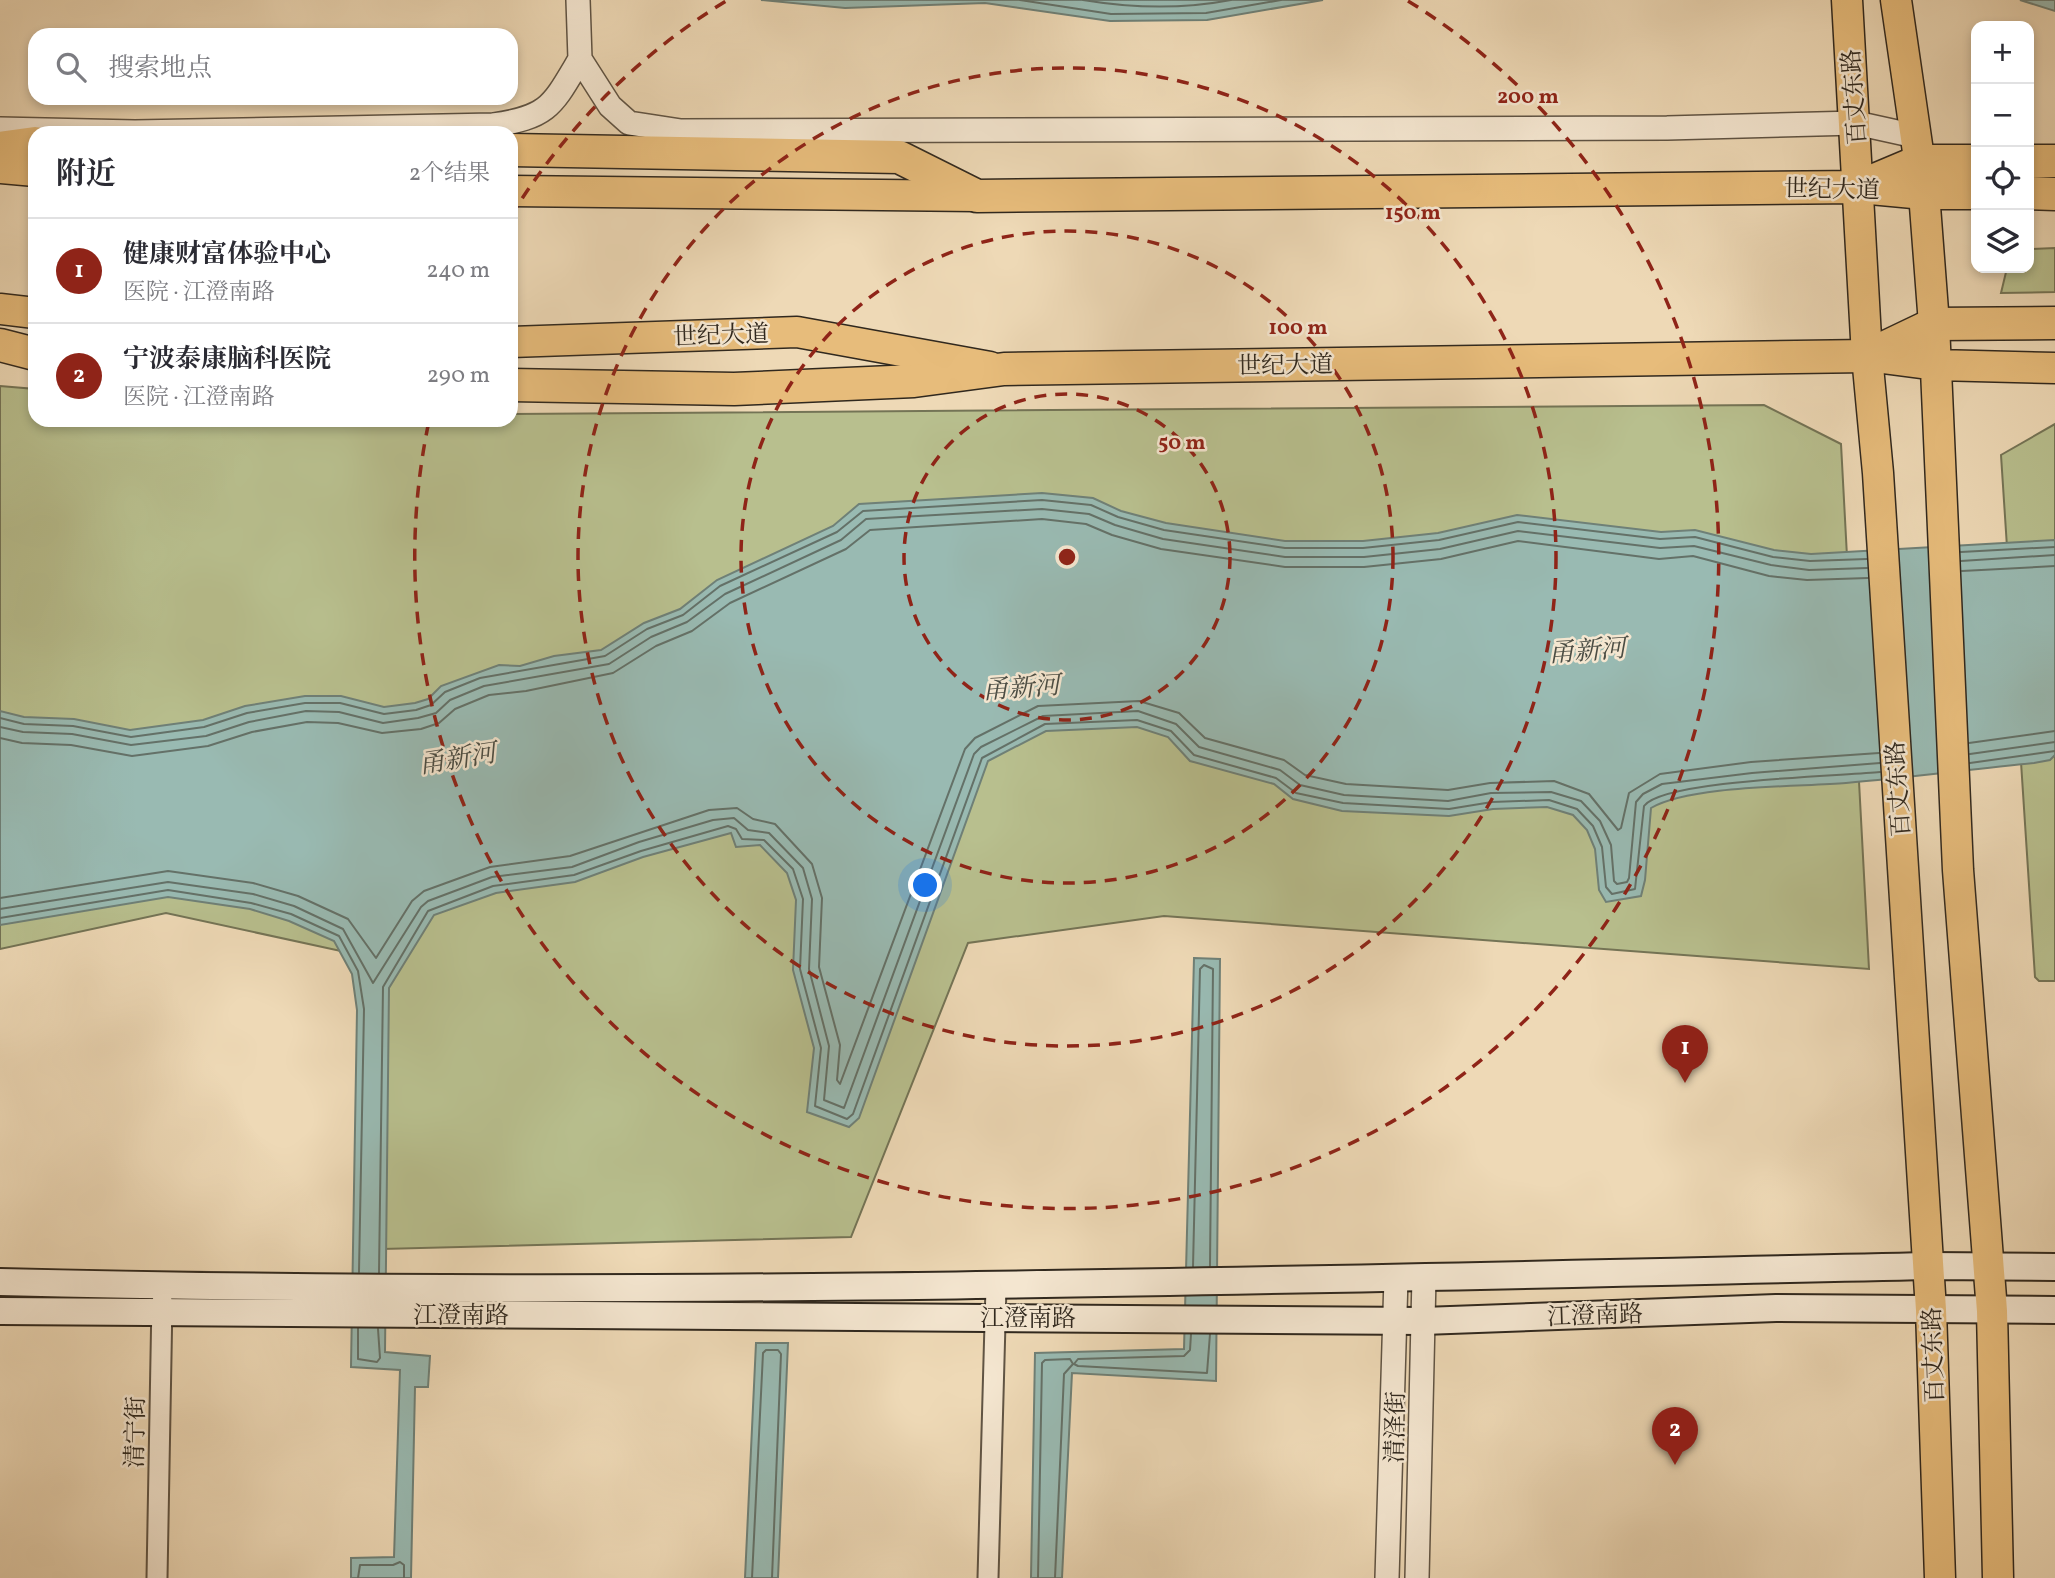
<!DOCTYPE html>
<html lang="zh">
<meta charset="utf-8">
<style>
:root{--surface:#fff;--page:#f7f7f7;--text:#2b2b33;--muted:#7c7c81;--line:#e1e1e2;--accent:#8f2418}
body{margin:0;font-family:Vollkorn,"Noto Serif SC",serif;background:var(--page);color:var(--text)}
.controls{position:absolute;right:21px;top:21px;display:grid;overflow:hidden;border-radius:14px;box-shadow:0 4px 10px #0003}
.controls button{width:63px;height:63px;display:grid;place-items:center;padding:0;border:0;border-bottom:2px solid var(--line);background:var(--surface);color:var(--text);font:35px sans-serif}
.you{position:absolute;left:926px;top:886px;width:24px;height:24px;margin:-18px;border:5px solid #fff;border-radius:50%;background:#1a73e8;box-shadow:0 0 0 10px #1a73e833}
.badge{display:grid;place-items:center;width:46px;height:46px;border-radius:50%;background:var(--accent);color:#fff;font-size:23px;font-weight:700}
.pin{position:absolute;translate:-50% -58px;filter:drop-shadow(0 2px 4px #0008)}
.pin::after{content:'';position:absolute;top:37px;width:24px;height:21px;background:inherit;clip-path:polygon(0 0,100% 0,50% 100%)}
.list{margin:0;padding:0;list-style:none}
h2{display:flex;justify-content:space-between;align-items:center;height:91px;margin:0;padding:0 28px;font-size:30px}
h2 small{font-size:23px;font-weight:400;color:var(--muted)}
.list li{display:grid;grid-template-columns:46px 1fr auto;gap:21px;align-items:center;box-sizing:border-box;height:105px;padding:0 28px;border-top:2px solid var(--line)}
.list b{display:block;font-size:26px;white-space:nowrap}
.list p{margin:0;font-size:23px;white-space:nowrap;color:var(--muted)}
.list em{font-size:23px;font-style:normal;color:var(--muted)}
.icon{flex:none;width:38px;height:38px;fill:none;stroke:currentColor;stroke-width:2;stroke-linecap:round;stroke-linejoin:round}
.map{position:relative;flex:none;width:2055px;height:1578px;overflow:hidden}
.search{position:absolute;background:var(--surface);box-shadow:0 4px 10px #0003;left:28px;top:28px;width:490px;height:77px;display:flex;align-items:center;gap:18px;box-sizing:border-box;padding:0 24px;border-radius:21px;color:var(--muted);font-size:26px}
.panel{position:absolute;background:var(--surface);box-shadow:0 4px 10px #0003;left:28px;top:126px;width:490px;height:301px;border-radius:21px}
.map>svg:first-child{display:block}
</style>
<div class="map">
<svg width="2055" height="1578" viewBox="0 0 2055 1578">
<rect width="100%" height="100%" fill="#eed9b6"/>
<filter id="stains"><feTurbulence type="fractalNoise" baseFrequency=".00286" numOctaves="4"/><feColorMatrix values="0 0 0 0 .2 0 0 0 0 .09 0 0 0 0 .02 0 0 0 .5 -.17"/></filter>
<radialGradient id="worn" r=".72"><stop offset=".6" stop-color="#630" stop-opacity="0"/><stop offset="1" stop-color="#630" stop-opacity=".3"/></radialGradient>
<path fill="#b8bf8e" stroke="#747456" stroke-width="2" d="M2055,248V292L2001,293L2007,268H2029V249Z
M0,386L35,389V420H511V414L1764,405L1841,444L1869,969L1164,916L968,943L851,1237L382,1249L364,956L166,913L0,949Z
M2055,424V981H2039L2035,977L2001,455Z"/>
<path fill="#99bab2" stroke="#6f8077" stroke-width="2" d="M761,0H1323L1207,20L1110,21L985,3L845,8Z
M2020,0H2055V11Z
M1042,493L1093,498L1121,511L1166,523L1285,541H1363L1438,533L1517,515L1661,532L1695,530L1774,550L1811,554L2055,540V755L2050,760L2034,763C1971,769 1909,778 1846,783C1797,787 1691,785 1651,808L1645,880L1641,896L1606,902L1599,890L1595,849L1587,830L1573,815L1547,807L1493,809L1449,816L1342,811L1293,799L1274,784L1190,761L1168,737L1137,727L1046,731L988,761L859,1118L849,1127L807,1112L814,1048L793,970L796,900L787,873L760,845L736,847L731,833L643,857L575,882L496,893L434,915L389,988L385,1352L430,1356L428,1387H415L411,1578H351V1558L394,1557L400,1370L351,1367L357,1010L352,974L334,941L289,921L250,909L168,897L0,925V711L24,717L74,719L130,730L203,720L245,706L305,696H341L384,707L415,703L428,699L441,686L499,665L520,666L554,656L601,650L644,623L680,609L717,580L833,526L859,504Z
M1194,958L1220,959L1216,1381L1072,1373L1062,1578H1031L1035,1353L1184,1349Z
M756,1343H788L778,1578H745Z"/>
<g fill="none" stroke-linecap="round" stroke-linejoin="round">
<path stroke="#647168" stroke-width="2" d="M1020,0L1111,14L1206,13L1281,0
M1083,0C1131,8 1184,9 1231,0
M1961,552L2055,547
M1961,561L2055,555
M1962,571L2055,566
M0,718L24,724L73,726L131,737L204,727L247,713L305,703H340L384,714L416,710L431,705L445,692L480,678L605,656L647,629L683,615L720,586L837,532L863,511L1042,500L1091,505L1118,517L1164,530L1285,548H1363L1439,540L1518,522L1660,539L1695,537L1773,557L1810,561L1867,559
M0,727L23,732L72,734L131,745L206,736L249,722L306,711L339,712L383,723L418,718L436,713L450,700L484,686L609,664L651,637L687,622L725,594L841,540L866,519L1042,509L1089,514L1115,525L1163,539L1285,557H1364L1440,549L1518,531L1660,548L1694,546L1771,565L1809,570L1867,568
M0,738L22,743L71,745L132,756L208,746L252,732L307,722L338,723L382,733L421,729L439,723L455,709L489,695L526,691L613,673L656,646L692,631L730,603L846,549L870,530L1042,519L1086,524L1112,535L1161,549L1285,567H1364L1441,559L1518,541L1659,559L1693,556L1769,576L1807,580L1868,578
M1969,743L2055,731
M1970,754L2055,742
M1970,763L2055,751
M0,898L168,871L253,883L298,896L348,919L376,958L412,901L424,891L490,867L570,856L709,810L737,808L753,819L775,824L812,864L822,898L819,967L840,1045L837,1080L840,1084L965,749L975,738L1038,706L1139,701L1179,713L1205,738L1284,760L1305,775L1346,784L1448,790L1490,783L1554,781L1589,794L1618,830L1621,828L1629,793L1660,774L1751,762L1879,753
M0,909L168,882L253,894L294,906L343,929L373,983L421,907L428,901L492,877L572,867L639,842L713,820L734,818L748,830L769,833L803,868L812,899L809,969L829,1046L824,1100L844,1108L974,754L981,747L1043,716L1138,711L1176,724L1199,747L1280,770L1300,785L1344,795L1448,801L1491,793L1551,792L1581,801L1600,821L1611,845L1614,881L1617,884L1627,882L1629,878L1636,802L1643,794L1662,784L1752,773L1880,763
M0,918L168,890L251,903L291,914L339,936L358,971L364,1009L359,1272
M1193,1267L1200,969L1204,965L1213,969L1210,1266
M379,1273L383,987L428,911L493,886L574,875L641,851L728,826L736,829L742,839L764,840L793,869L803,899L800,969L821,1048L815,1106L847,1119L853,1114L982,758L1045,724L1137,720L1171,731L1194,755L1276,778L1296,793L1343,803L1449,809L1492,802L1549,800L1577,809L1593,826L1602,847L1606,887L1612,894L1635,889L1644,806C1663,780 1840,776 1880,772
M358,1328V1359L377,1362L380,1358L378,1329
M1191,1334L1190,1350L1184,1356L1078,1359L1074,1364L1078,1366L1207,1373L1210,1334
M358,1578L360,1565H393L400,1562L404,1565V1578
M752,1578L763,1353L766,1350H778L781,1354L772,1578
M1038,1578L1042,1363L1045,1360L1070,1359L1073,1364L1064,1374L1055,1578"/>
<g stroke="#605444" stroke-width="23">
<path id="minor" d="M157,1578L162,1301
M988,1578L996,1287"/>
</g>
<g stroke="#605444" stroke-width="26">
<path id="tertiary" d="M578,0L580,59L610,106L629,123L681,131L1667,128L1856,123L1915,136
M0,129L135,132L493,125C549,117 552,106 580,59
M1387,1578L1396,1278
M1417,1578L1424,1277"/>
</g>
<g stroke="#30281e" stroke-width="30">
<path id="secondary" d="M0,1282C643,1298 1286,1280 1929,1266L2055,1267
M0,1311L1423,1321L1776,1308L2055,1310"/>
</g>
<g stroke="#30281e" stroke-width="33">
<path id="primary" d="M1847,0L1867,356L1878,473L1931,1310L1940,1578
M1896,0L1924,193L1934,324L1958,870L1992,1311L1998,1578
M0,168L35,171
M511,191L977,196
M0,309L35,313
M511,342L797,332L990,367
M1867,356L1936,365L2055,368"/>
</g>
<g stroke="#30281e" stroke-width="35">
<path id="trunk" d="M0,148L35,143
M511,150L899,157L977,196L1860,187L1924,193H1976
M2029,161H2055
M1863,185L1920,161H1976
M2029,193L2055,194
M0,345L35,354
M511,385L734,389L914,381L1004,369L1867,356L1934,324L2055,323"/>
</g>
<use href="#minor" stroke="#f4e6d0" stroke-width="19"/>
<use href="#tertiary" stroke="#f4e6d0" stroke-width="23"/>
<use href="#secondary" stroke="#f4e6d0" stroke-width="26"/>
<use href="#primary" stroke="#e7bc7b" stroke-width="30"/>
<use href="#trunk" stroke="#e7bc7b" stroke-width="32"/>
</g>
<g fill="none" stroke="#8f2418" stroke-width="3.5" stroke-dasharray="12 9">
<circle cx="1067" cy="557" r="163"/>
<circle cx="1067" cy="557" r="326"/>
<circle cx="1067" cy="557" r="489"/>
<path d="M511 216A652 652 0 0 1 726 1M1408 1A652 652 0 1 1 429 421"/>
</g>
<g text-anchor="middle" stroke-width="5" stroke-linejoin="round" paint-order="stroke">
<g font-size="24" fill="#30281e" stroke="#f4e6d0">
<text transform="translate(1854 97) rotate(-94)" y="8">百丈东路</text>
<text transform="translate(1832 189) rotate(1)" y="8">世纪大道</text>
<text transform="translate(721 335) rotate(-2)" y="8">世纪大道</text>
<text transform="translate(1285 365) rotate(-1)" y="8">世纪大道</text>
<text transform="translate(1898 789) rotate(-94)" y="8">百丈东路</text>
<text x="461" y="1323">江澄南路</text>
<text transform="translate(1595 1315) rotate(-2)" y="8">江澄南路</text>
<text x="1028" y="1326">江澄南路</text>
<text transform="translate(1933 1355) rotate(-92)" y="8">百丈东路</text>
<text transform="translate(1395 1427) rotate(-89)" y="8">清泽街</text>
<text transform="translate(135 1432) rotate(-89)" y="8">清宁街</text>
</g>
<g font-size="26" font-style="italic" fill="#4a4c43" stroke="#f4e6d0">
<text transform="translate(1587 650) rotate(-4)" y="9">甬新河</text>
<text transform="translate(1021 687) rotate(-4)" y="9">甬新河</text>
<text transform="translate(457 758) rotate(-9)" y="9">甬新河</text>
</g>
</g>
<circle cx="1067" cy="557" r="10" fill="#8f2418" stroke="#f4e6d0" stroke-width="3.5"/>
<g font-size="21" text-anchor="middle" font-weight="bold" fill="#8f2418" stroke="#f4e6d0" stroke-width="5" stroke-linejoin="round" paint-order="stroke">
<text x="1528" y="103">200 m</text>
<text x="1413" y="219">150 m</text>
<text x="1298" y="334">100 m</text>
<text x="1182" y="449">50 m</text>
</g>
<rect width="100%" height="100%" filter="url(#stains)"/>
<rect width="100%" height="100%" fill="url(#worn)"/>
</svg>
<div class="controls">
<button>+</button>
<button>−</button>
<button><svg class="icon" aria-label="locate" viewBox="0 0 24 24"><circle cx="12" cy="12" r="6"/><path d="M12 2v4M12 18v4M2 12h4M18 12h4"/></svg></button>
<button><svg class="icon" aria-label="layers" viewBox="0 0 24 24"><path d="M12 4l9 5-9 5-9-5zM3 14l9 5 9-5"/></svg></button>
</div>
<div class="you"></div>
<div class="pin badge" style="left:1685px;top:1083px">1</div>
<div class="pin badge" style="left:1675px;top:1465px">2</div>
<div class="search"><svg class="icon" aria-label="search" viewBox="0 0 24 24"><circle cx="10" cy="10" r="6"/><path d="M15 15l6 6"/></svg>搜索地点</div>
<section class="panel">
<h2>附近<small>2个结果</small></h2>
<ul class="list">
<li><span class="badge">1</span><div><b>健康财富体验中心</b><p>医院 · 江澄南路</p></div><em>240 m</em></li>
<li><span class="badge">2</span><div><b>宁波泰康脑科医院</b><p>医院 · 江澄南路</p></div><em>290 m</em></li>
</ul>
</section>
</div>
